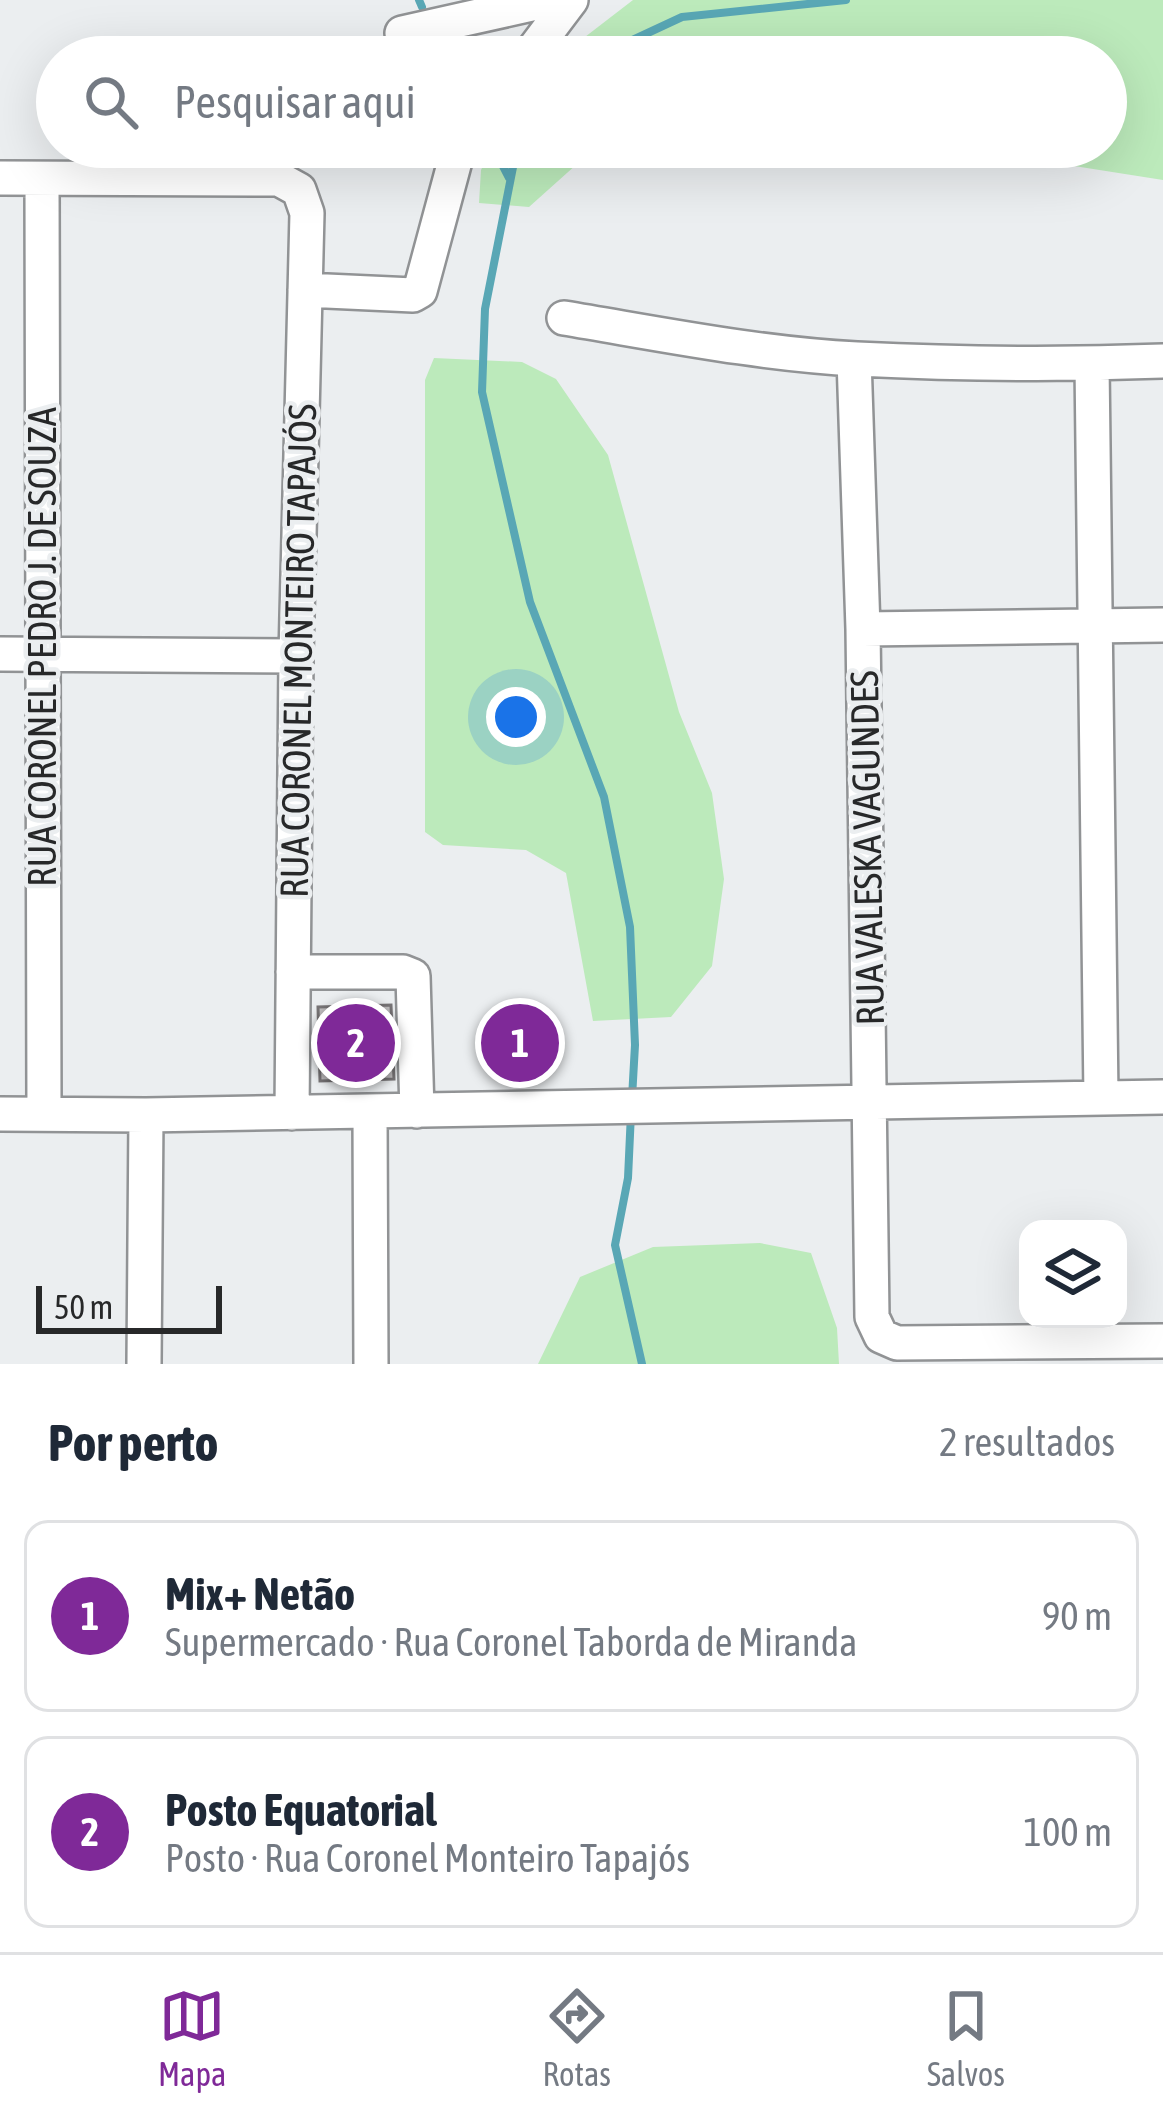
<!DOCTYPE html>
<html lang="pt">
<meta charset="utf-8">
<style>
:root{--surface:#fff;--page:#f6f6f7;--text:#1f2937;--muted:#747a83;--line:#e0e1e3;--accent:#7f2998}
body{margin:0;font-family:"Asap Condensed",sans-serif;background:var(--page);color:var(--text)}
.controls{position:absolute;right:36px;bottom:36px;display:grid;overflow:hidden;border-radius:24px;box-shadow:0 12px 48px #0002}
.controls button{width:108px;height:108px;display:grid;place-items:center;padding:0;border:0;border-bottom:3px solid var(--line);background:var(--surface);color:var(--text);font:60px sans-serif}
.scale{position:absolute;left:36px;bottom:30px;width:186px;box-sizing:border-box;padding-left:12px;border:6px solid #272829;border-top:0;font-size:33px;line-height:42px;white-space:nowrap;color:#272829;-webkit-text-stroke:9px #ebeef0;paint-order:stroke}
.you{position:absolute;left:516px;top:717px;width:42px;height:42px;margin:-30px;border:9px solid #fff;border-radius:50%;background:#1a73e8;box-shadow:0 0 0 18px #1a73e833}
.badge{display:grid;place-items:center;width:78px;height:78px;border-radius:50%;background:var(--accent);color:#fff;font-size:39px;font-weight:700}
.pin{position:absolute;translate:-50% -50%;border:6px solid #fff;box-shadow:0 3px 12px #0006}
.list{margin:0;padding:0;list-style:none}
h2{display:flex;justify-content:space-between;align-items:center;height:156px;margin:0;padding:0 48px;font-size:51px}
h2 small{font-size:39px;font-weight:400;color:var(--muted)}
.list li{display:grid;grid-template-columns:78px 1fr auto;gap:36px;align-items:center;box-sizing:border-box;height:192px;margin:0 24px 24px;padding:0 24px;border:3px solid var(--line);border-radius:24px}
.list b{display:block;font-size:45px;white-space:nowrap}
.list p{margin:0;font-size:39px;white-space:nowrap;color:var(--muted)}
.list em{font-size:39px;font-style:normal;color:var(--muted)}
.icon{flex:none;width:66px;height:66px;fill:none;stroke:currentColor;stroke-width:2;stroke-linecap:round;stroke-linejoin:round}
.map{position:relative;flex:none;width:1163px;height:1364px;overflow:hidden}
.search{position:absolute;background:var(--surface);box-shadow:0 12px 48px #0002;left:36px;right:36px;top:36px;height:132px;display:flex;align-items:center;gap:30px;box-sizing:border-box;padding:0 42px;border-radius:66px;color:var(--muted);font-size:45px}
.sheet{height:588px;background:var(--surface)}
nav{display:flex;justify-content:space-around;align-items:center;box-sizing:border-box;height:168px;border-top:3px solid var(--line);background:var(--surface);font-size:33px;color:var(--muted)}
nav a{display:grid;justify-items:center;gap:6px}
nav .on{color:var(--accent)}
.map>svg:first-child{display:block}
</style>
<div class="map">
<svg width="1163" height="1364" viewBox="0 0 1163 1364">
<rect width="100%" height="100%" fill="#ebeef0"/>
<path fill="#bceabb" d="M633,0H1163V180L1036,160L995,147H1106V57H559Z
M492,147H596L529,207L479,203L481,170Z
M434,358L522,362L556,379L608,455L679,712L712,793L724,879L712,966L671,1017L593,1021L566,873L526,850L443,845L425,832V380Z
M760,1243L811,1253L837,1328L839,1364H538L580,1277L653,1247Z"/>
<g fill="none" stroke-linecap="round" stroke-linejoin="round">
<path stroke="#59a7b5" stroke-width="8" d="M419,0L422,7
M450,44L466,57
M596,57L682,17L846,0
M493,147L509,178
M517,147L485,309L482,392L530,602L604,797L630,927L635,1045L632,1098
M631,1113L628,1178L615,1245L642,1364"/>
</g>
<path fill="#c5c3c4" stroke="#797678" stroke-width="3" d="M391,1005L394,1079L320,1081L318,1007Z"/>
<g fill="none" stroke-linecap="round" stroke-linejoin="round">
<g stroke="#919395" stroke-width="38">
<path id="minor" d="M402,33L550,0
M528,57L571,0
M0,178L279,179L299,190L307,213L296,656L292,1113
M42,179L44,1114
M305,290L413,295L420,291L455,161L463,147
M564,318C661,334 760,354 857,359C959,364 1062,365 1163,361
M854,359L863,629L872,1317L881,1336L897,1343L1163,1341
M1092,364L1101,1098
M863,629L1163,625
M0,654L296,656
M293,972H403L413,976L417,1111
M370,1112L371,1364
M0,1114L146,1115L1163,1097
M144,1364L146,1115"/>
</g>
<use href="#minor" stroke="#fff" stroke-width="33"/>
</g>
<g text-anchor="middle" stroke-width="9" stroke-linejoin="round" paint-order="stroke">
<g font-size="39" fill="#272829" stroke="#ebeef0">
<text transform="translate(42 647) rotate(-90)" y="14">RUA CORONEL PEDRO J. DE SOUZA</text>
<text transform="translate(298 651) rotate(-89)" y="14">RUA CORONEL MONTEIRO TAPAJÓS</text>
<text transform="translate(867 848) rotate(-91)" y="14">RUA VALESKA VAGUNDES</text>
</g>
</g>
</svg>
<div class="controls">
<button><svg class="icon" aria-label="layers" viewBox="0 0 24 24"><path d="M12 4l9 5-9 5-9-5zM3 14l9 5 9-5"/></svg></button>
</div>
<div class="scale">50 m</div>
<div class="you"></div>
<div class="pin badge" style="left:520px;top:1043px">1</div>
<div class="pin badge" style="left:356px;top:1043px">2</div>
<div class="search"><svg class="icon" aria-label="search" viewBox="0 0 24 24"><circle cx="10" cy="10" r="6"/><path d="M15 15l6 6"/></svg>Pesquisar aqui</div>
</div>
<section class="sheet">
<h2>Por perto<small>2 resultados</small></h2>
<ul class="list">
<li><span class="badge">1</span><div><b>Mix+ Netão</b><p>Supermercado · Rua Coronel Taborda de Miranda</p></div><em>90 m</em></li>
<li><span class="badge">2</span><div><b>Posto Equatorial</b><p>Posto · Rua Coronel Monteiro Tapajós</p></div><em>100 m</em></li>
</ul>
</section>
<nav>
<a class="on"><svg class="icon" aria-label="map" viewBox="0 0 24 24"><path d="M3 6l6-2 6 2 6-2v14l-6 2-6-2-6 2zM9 4v14M15 6v14"/></svg>Mapa</a>
<a><svg class="icon" aria-label="directions" viewBox="0 0 24 24"><path d="M12 3l9 9-9 9-9-9zM9 14v-3h6M13 9l2 2-2 2"/></svg>Rotas</a>
<a><svg class="icon" aria-label="saved" viewBox="0 0 24 24"><path d="M7 4h10v16l-5-4-5 4z"/></svg>Salvos</a>
</nav>
